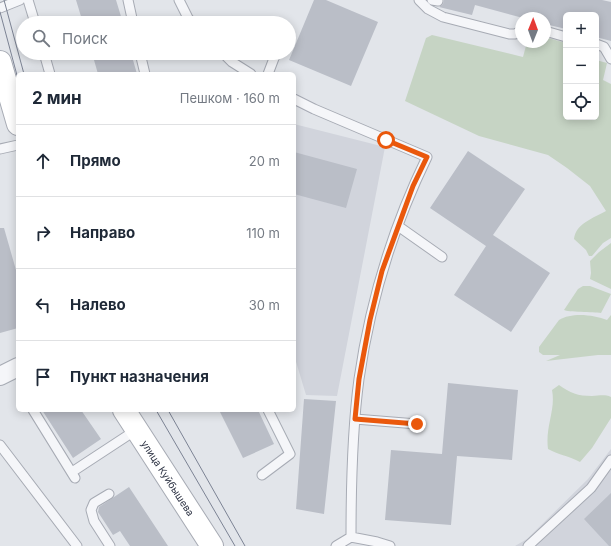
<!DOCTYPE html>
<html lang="ru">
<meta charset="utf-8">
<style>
:root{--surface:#fff;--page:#f6f6f7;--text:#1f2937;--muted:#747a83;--line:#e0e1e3}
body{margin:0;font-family:Inter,sans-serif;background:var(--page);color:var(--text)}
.controls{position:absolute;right:12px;top:12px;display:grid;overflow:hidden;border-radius:6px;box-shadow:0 2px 10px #0003}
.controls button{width:36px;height:36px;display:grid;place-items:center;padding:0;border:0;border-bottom:1px solid var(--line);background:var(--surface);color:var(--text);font:20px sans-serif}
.compass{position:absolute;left:515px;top:12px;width:36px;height:36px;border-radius:50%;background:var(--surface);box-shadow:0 2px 10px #0003;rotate:1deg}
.stop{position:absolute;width:12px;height:12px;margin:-9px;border:3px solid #ea580c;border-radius:50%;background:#fff}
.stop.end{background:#ea580c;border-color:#fff;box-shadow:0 1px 4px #0008}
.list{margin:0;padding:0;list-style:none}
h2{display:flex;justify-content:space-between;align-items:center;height:52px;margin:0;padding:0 16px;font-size:17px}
h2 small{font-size:13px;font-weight:400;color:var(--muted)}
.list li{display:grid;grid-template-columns:26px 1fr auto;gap:12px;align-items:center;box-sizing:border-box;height:72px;padding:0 16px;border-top:1px solid var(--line)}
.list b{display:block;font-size:15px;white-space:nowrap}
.list em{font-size:13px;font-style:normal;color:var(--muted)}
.icon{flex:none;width:22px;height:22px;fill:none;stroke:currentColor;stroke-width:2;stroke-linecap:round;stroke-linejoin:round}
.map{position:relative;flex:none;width:611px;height:546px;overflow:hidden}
.search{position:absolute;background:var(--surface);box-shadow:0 2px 10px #0003;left:16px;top:16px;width:280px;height:44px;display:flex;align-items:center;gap:10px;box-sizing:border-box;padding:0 14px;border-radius:22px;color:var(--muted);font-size:15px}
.panel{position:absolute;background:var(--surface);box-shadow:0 2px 10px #0003;left:16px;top:72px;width:280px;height:340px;border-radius:6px}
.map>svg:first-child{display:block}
</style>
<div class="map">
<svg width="611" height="546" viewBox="0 0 611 546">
<rect width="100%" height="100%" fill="#e2e5ea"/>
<path fill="#d1d4dc" d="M294,124L385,147L337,396L306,395L294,355Z
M611,449V546H515L527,539L588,479Z"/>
<path fill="#c6d4c4" d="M432,35L523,57L527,42H545V37L566,43V117H596V60L607,63L603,80L611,84V238L603,243L592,256H589L586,250L574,239C576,223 594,218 606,211L590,186L567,168L548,155L479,136L405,101L426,38Z
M611,243V289L590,279L591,273L590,261L599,252Z
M583,286H590L611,294L601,313C594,312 567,312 564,310L578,289Z
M611,315V355H598L546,361L560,355H543L539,352V347L559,320C572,312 594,315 607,320Z
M559,385C570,393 578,396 592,396C599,396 604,394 611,397V418L592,448L580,462C569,456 559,455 548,449C545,426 556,410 552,390Z"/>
<path fill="#babec7" d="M76,0H116L123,23H83Z
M314,0H326L378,22L351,86L289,60Z
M444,0H602L611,2V41L596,37V15H566V29L545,24V18H523L475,5L472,15L439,7L443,4Z
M92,53H131L137,74H98Z
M468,151L525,189L493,235L550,273L511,332L454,295L486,246L430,208Z
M294,152L357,169L346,208L294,194Z
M0,228H4L18,277V328L0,333Z
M448,383L518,390L512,460L457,456L451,525L385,520L391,450L442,454Z
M304,399L336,401L324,514L296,509Z
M42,410H81L101,439L73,458Z
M219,410H258L274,444L243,458Z
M129,487L168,546H130L120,531L113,535L98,512L99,507Z
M611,493V546H609L584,519Z"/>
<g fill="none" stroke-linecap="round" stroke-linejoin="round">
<g stroke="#a7abb4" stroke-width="11">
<path id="lane" d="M28,0L35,23
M128,0L133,23
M179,0L188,18L192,23
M419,0L428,9L443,17L509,34H515L521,31
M432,0L438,1
M0,8L20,0
M545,31L566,37
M596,44L604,47L611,59
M44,53L50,74
M140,53L145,74
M223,53L232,62L251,74
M268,74L276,53
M294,99L314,109L427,157C393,227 370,302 359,379C352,431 351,484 351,537L377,542L390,546
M0,149L18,145
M398,226L442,257
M33,410L75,478
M355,419L417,424
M0,445L77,546
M72,472L136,430
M262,475L290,454L268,410
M109,494L94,503L91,510L94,521L110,546
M336,546L351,537
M528,546L591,488L611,460"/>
</g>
<g stroke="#a7abb4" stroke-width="20">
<path id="street" d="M0,376L18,367"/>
</g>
<g stroke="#a7abb4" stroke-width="24">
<g id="secondary">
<path d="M0,62L18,124"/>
<path id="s1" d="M124,410L212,546"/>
</g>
</g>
<use href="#lane" stroke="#f5f6f9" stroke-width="9"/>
<use href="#street" stroke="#f5f6f9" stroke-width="18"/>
<use href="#secondary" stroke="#fff" stroke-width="22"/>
<path stroke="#7c8394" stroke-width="1" d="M4,0L24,74
M0,12L18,79
M156,410L235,546
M168,410L245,546"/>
</g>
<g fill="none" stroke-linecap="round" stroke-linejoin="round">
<path stroke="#ea580c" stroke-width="5" d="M386,140L427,157L413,186L382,271L370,320L359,379L355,419L417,424"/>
</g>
<g text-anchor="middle" stroke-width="3" stroke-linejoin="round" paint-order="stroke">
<g font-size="10" fill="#2b3142" stroke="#f2f4f8">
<text dy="4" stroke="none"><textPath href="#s1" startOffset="81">улица Куйбышева</textPath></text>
</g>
</g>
</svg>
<div class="controls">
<button>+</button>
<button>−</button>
<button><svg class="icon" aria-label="locate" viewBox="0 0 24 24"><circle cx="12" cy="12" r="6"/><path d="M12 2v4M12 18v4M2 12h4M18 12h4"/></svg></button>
</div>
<svg class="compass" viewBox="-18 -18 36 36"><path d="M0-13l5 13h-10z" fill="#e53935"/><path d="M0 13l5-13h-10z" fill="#747a83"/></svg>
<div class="stop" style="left:386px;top:140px"></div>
<div class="stop end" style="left:417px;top:424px"></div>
<div class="search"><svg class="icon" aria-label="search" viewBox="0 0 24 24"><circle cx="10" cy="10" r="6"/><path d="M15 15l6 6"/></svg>Поиск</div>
<section class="panel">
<h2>2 мин<small>Пешком · 160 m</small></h2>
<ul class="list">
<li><svg class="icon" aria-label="ahead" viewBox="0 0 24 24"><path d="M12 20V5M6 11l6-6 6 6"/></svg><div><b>Прямо</b></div><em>20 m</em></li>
<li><svg class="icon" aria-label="right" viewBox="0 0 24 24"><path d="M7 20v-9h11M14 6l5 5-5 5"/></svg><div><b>Направо</b></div><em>110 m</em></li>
<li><svg class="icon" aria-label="left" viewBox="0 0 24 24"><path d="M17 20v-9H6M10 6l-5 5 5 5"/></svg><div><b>Налево</b></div><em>30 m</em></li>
<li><svg class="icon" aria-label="arrive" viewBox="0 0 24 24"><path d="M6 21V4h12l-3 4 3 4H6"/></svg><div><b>Пункт назначения</b></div></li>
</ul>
</section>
</div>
